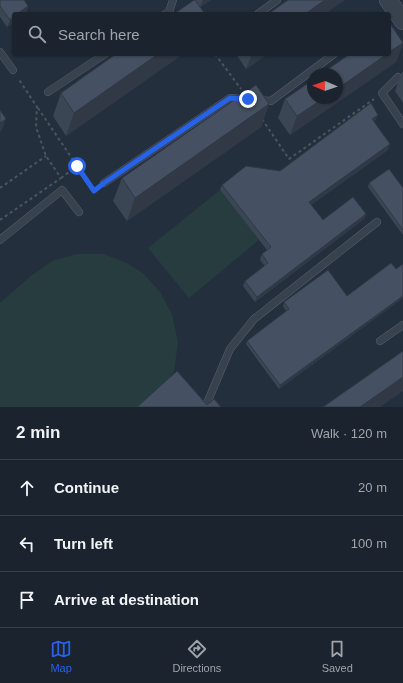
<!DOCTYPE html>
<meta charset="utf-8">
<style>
:root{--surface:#1b232e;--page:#242b36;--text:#f1f3f6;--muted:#a0a4aa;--line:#39404a;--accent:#2563eb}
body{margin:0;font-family:Arial,sans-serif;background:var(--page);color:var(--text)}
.compass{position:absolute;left:307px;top:68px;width:36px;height:36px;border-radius:50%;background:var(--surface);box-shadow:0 1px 3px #0004;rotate:272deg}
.stop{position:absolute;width:12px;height:12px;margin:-9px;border:3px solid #2563eb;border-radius:50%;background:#fff}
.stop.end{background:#2563eb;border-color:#fff;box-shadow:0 1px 4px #0008}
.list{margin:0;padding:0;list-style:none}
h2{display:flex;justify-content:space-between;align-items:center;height:52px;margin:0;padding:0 16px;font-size:17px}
h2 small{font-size:13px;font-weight:400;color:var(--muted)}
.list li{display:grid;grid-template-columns:26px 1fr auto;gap:12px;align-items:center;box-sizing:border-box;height:56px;padding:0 16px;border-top:1px solid var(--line)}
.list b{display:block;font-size:15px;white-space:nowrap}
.list em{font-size:13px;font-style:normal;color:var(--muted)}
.icon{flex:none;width:22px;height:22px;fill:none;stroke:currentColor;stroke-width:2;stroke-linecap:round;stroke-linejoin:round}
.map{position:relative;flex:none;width:403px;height:407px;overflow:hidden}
.search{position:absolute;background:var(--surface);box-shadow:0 1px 3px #0004;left:12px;right:12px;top:12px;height:44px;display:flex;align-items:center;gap:10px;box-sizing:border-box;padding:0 14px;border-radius:4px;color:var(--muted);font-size:15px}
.sheet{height:220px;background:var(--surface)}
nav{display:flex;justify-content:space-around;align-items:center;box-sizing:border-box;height:56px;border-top:1px solid var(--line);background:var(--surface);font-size:11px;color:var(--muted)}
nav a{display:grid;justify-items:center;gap:2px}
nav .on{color:var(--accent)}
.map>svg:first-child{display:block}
</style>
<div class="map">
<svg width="403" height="407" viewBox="0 0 403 407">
<rect width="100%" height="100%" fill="#242f3e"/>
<path fill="#263c3f" d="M220,190L259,240L189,298L148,248Z
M77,254H104L127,263L144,274L160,292L172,314L178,342L174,371L157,395L144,407H0V303L32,275L54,260Z"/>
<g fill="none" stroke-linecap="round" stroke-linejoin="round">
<g stroke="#565f6c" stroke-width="8">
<path id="service" d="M165,14L169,12L173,0
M258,14L277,0
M0,52L13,70
M398,77L382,93L403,124
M48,92L105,54
M258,100L271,101L334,54
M104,183L230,98L244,99
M0,240L62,190L79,212
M380,341L403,325
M203,407L207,403L230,349L254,319L377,222"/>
</g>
<g stroke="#565f6c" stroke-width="18">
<path id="tertiary" d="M388,0L403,21"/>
</g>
<path stroke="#44595c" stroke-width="2" stroke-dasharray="3 3" stroke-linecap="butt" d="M215,54L241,89
M38,108L94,191L97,189
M262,119L289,159L374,99
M61,178L77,166
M0,188L46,156
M0,220L61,178L46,156L36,127L37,107L18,78"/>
<use href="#service" stroke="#38414e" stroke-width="7"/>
<use href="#tertiary" stroke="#38414e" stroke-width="17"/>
</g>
<path fill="#3b4654" d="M0,0H25H24L28,6L26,14L7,27L0,17Z
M195,0H211L200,7Z
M403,43L396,62L290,135L278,118L285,99Z
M116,54H183L66,136L53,116L61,93Z
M236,54H268L246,69Z
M402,72H403V103L395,91Z
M269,104L261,127L127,221L113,201L122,178Z
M376,120L374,121L388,150L311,205L323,220L366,214L364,219L255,302L243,286L245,281L265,266L260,260L262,254L267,250L220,190L222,185L280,171Z
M369,183L403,188V235L368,187Z
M403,264V298L279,389L246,344L247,341L286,311L283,306L284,302L347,296L396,269Z"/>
<path fill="#303945" d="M203,0H211L200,7Z
M325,0H345L325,14H305Z
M28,6L26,14H17Z
M14,16V22L7,27L10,20Z
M403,43L396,62L290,135L297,116L324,98H337V89L387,54H389V52Z
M158,54H183L66,136L74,113Z
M252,54H268L246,69Z
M269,104L261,127L127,221L135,198Z
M378,115L376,120L370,124L372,119Z
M6,119L2,130L0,132V123Z
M390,144L388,150L307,208L309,202Z
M366,214L364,219L255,302L257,297Z
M403,296V298L279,389L280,385Z
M403,377V391L380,407H360Z"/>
<path fill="#455162" stroke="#303945" d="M0,0H24L28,6L17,14H14V16L10,20L0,6Z
M194,0H195L205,14H174Z
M288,0H325L305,14H268Z
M391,25L403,43L389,52V27Z
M116,54H158L74,113L61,93Z
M350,54H387L337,89V74H321Z
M313,80V98H324L297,116L285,99Z
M256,85L269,104L135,198L122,178Z
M371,103L378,115L372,119L390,144L309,202L323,220L353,197L366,214L257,297L245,281L268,263L262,254L271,247L222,185L246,166L280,171Z
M0,110L6,119L0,123Z
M389,169L403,188V230L369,183Z
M391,263L396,269L403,264V296L280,385L247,341L289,309L284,302L328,270L347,296Z
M403,351V377L360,407H323Z
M177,371L207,405L214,399L221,407H137Z"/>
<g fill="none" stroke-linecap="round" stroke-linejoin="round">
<path stroke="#2563eb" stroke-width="5" d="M77,166L94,191L104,183L230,98L248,99"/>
</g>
</svg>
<svg class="compass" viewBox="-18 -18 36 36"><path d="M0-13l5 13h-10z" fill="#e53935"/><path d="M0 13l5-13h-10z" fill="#a0a4aa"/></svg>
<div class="stop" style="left:77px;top:166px"></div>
<div class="stop end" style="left:248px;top:99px"></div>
<div class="search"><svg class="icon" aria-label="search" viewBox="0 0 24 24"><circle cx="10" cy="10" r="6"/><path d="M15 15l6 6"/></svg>Search here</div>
</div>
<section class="sheet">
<h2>2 min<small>Walk · 120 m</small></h2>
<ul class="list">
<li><svg class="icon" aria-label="ahead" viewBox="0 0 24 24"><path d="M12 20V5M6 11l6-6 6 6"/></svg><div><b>Continue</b></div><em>20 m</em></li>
<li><svg class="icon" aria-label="left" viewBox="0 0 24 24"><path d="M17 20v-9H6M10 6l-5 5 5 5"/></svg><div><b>Turn left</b></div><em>100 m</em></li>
<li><svg class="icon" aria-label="arrive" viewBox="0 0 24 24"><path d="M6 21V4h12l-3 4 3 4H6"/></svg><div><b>Arrive at destination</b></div></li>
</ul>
</section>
<nav>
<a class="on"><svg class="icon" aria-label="map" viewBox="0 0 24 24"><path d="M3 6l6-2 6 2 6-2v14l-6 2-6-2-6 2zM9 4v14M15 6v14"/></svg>Map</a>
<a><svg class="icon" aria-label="directions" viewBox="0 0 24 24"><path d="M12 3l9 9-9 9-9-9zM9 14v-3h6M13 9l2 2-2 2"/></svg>Directions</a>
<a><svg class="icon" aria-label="saved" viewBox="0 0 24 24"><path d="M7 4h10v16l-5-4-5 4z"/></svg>Saved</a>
</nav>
